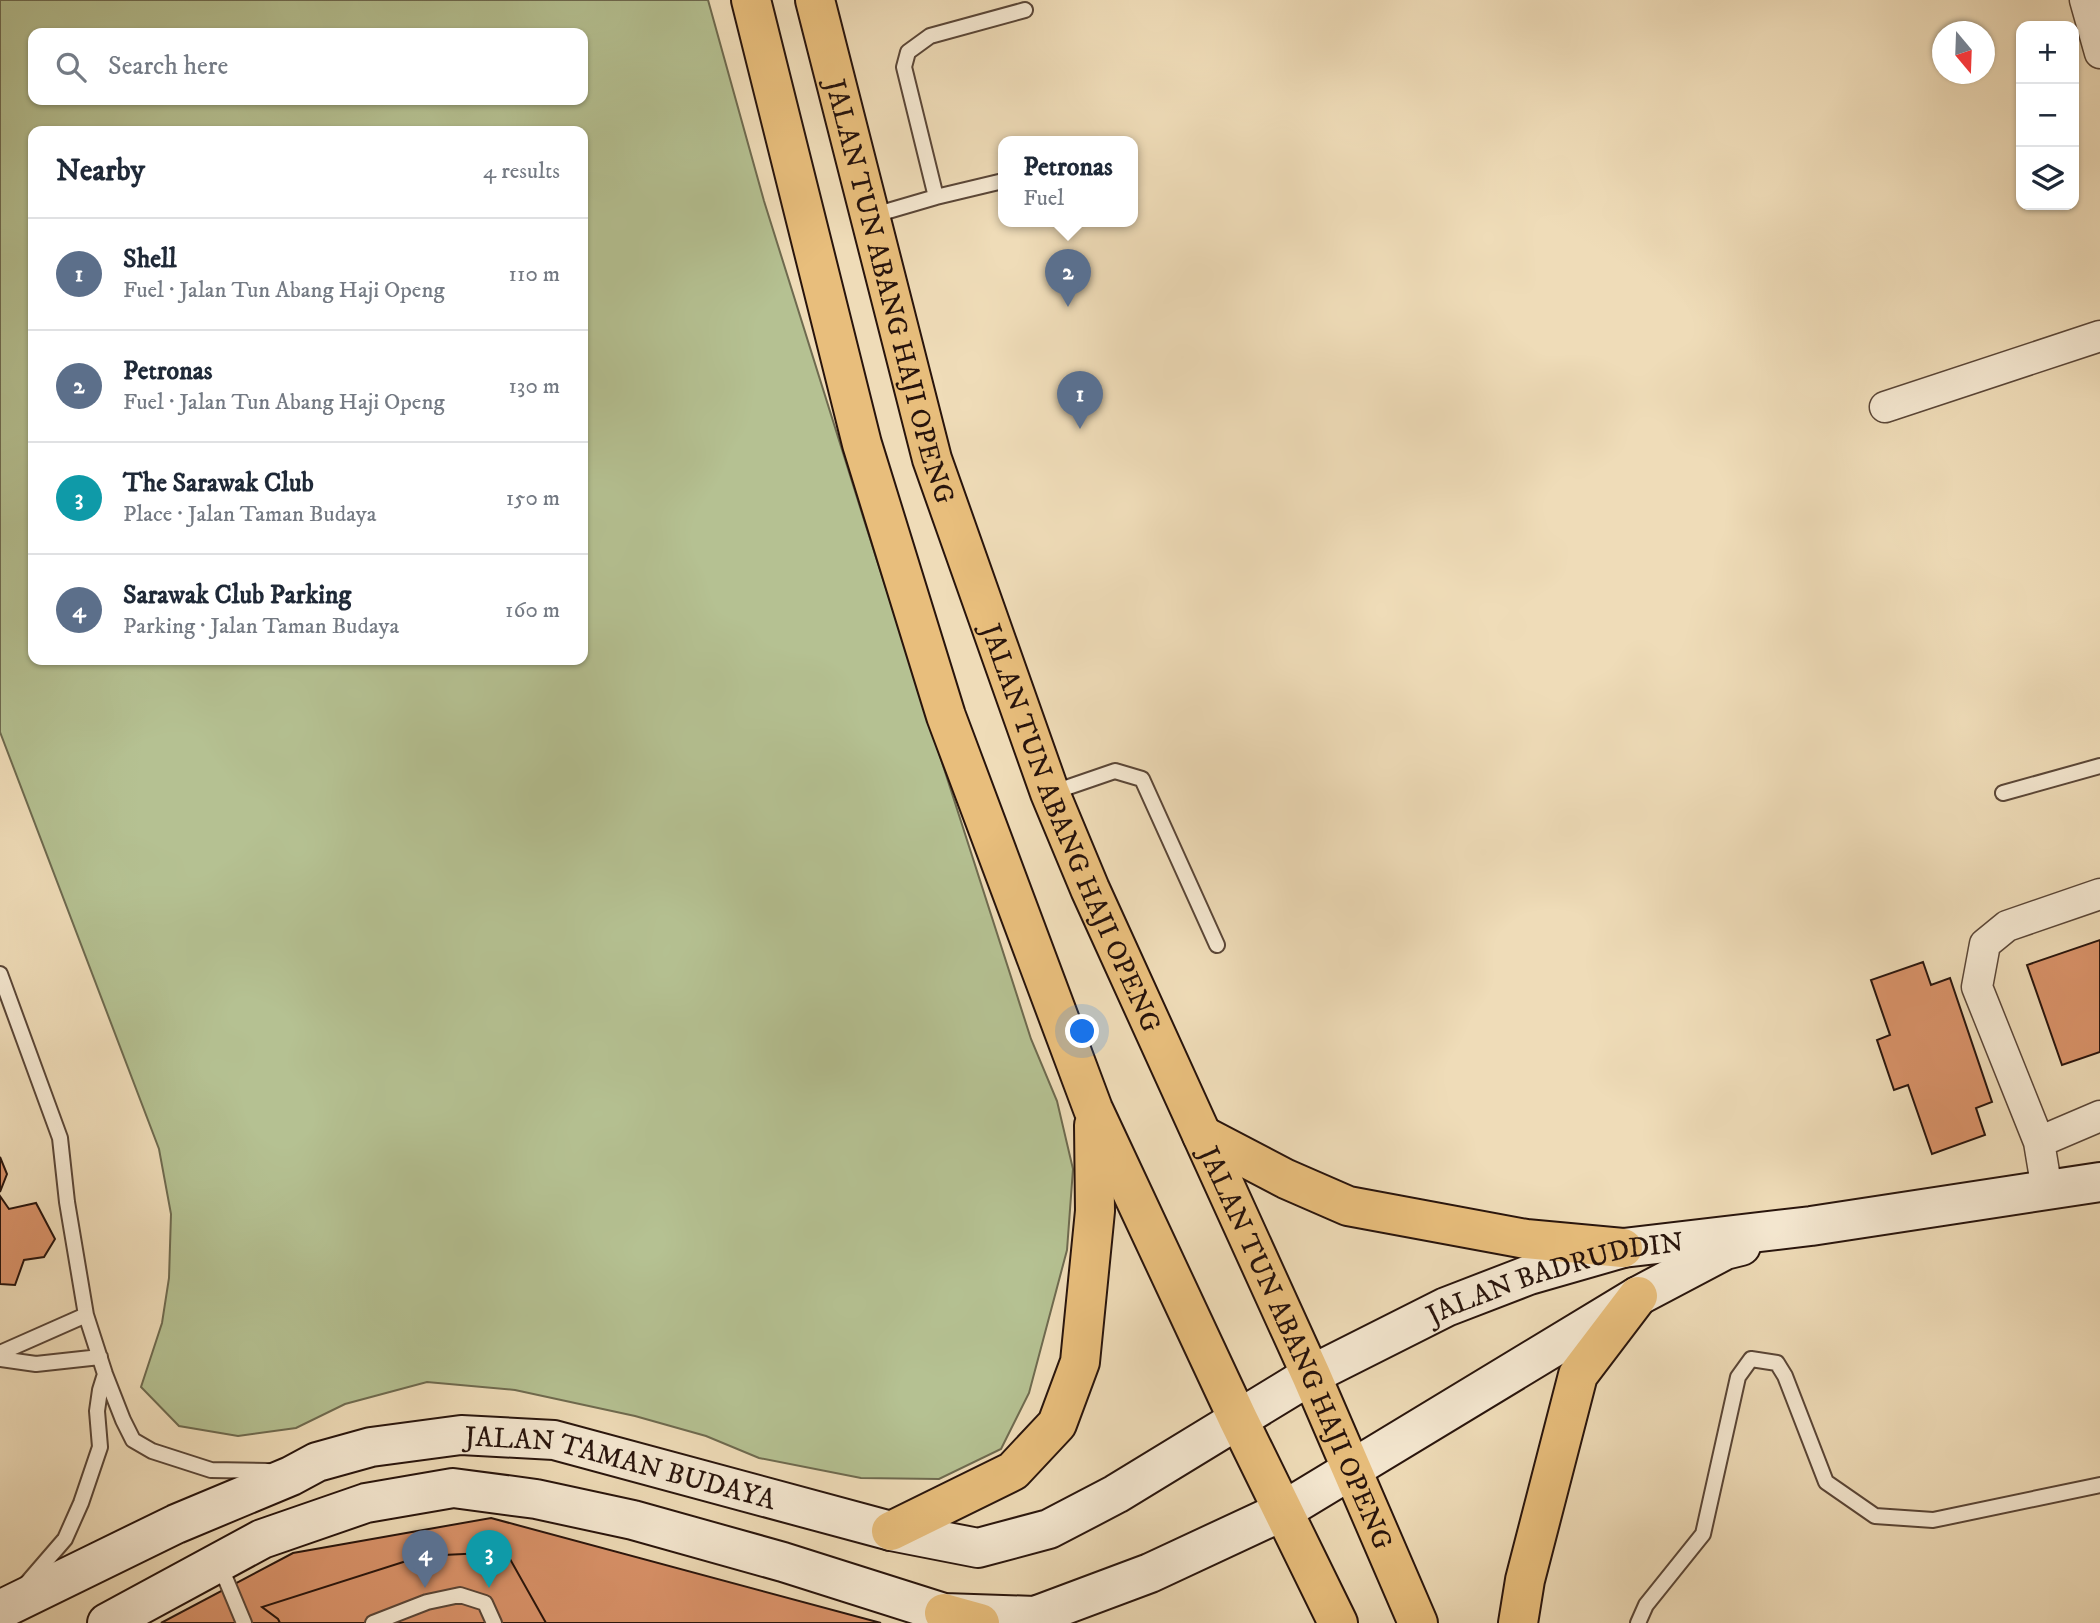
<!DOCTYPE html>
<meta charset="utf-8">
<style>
:root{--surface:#fff;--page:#f2f2f3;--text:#1f2937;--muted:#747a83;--line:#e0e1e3;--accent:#7c3aed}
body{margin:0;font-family:"IM FELL DW Pica",serif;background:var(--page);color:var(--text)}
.controls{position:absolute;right:21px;top:21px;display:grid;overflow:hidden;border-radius:14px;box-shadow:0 2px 5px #0004}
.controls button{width:63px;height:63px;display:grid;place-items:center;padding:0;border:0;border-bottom:2px solid var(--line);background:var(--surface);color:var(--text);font:35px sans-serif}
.compass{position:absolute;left:1932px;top:21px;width:63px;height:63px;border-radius:50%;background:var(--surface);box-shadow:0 2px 5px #0004;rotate:161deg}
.you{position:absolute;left:1083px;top:1032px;width:24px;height:24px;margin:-18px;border:5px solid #fff;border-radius:50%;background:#1a73e8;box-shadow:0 0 0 10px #1a73e833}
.badge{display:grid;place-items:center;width:46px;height:46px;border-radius:50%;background:var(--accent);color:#fff;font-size:23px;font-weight:700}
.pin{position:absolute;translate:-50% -58px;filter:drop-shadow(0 2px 4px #0008)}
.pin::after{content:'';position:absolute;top:37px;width:24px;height:21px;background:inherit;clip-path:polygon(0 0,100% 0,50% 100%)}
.popup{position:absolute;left:998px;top:136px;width:140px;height:91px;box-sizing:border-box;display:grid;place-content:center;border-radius:14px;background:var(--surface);filter:drop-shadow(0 2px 5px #0005);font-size:23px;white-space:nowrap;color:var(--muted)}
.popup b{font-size:26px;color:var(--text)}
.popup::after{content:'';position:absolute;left:50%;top:100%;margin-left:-14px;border:14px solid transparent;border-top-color:var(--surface)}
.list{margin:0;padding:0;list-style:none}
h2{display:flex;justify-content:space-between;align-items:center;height:91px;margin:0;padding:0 28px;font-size:30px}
h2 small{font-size:23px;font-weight:400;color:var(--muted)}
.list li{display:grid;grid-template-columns:46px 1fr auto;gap:21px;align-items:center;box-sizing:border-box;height:112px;padding:0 28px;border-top:2px solid var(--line)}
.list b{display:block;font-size:26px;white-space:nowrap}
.list p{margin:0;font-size:23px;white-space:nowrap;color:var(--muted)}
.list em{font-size:23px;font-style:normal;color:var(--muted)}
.icon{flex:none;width:38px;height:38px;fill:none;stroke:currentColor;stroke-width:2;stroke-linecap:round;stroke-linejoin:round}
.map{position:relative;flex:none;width:2100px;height:1623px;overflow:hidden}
.search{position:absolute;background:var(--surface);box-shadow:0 2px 5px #0004;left:28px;top:28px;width:560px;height:77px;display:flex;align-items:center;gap:18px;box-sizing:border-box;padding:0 24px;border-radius:14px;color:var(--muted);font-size:26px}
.panel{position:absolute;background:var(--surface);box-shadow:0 2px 5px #0004;left:28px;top:126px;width:560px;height:539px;border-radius:14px}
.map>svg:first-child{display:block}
</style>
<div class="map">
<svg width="2100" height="1623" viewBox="0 0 2100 1623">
<rect width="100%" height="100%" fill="#efdcb8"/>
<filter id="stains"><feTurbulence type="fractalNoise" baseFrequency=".00286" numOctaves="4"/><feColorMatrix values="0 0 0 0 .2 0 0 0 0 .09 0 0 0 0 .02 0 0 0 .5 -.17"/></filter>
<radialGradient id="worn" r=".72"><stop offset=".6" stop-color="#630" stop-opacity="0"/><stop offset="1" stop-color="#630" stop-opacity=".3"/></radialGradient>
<path fill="#b5c192" stroke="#6e6a4f" stroke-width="2" fill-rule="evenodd" d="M0,0H708L764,201L865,523L1031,1039L1057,1101L1073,1169L1067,1250L1029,1393L1001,1449L939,1479L861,1478L759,1458L706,1436L635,1416L515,1390L427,1382L345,1404L296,1428L238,1436L179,1426L141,1387L162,1323L169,1278L171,1214L159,1149L0,732ZM33,33H583V100H33ZM33,131H583V660H33Z"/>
<path fill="#da936a" stroke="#28140c" stroke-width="2" d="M2100,940V1052L2062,1065L2027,965Z
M1923,962L1931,985L1950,978L1992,1102L1976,1108L1985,1135L1932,1154L1908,1085L1894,1090L1877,1040L1890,1035L1871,980Z
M0,1157L7,1174L0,1192Z
M0,1196L9,1209L36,1203L55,1239L44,1257L24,1260L15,1285L0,1284Z
M491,1518L881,1623H161L293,1553Z
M506,1552L546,1623H280L278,1619L262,1607L422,1556Z"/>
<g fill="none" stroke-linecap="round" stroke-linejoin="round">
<g stroke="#5a4637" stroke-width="18">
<path id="service" d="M936,197L904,67L908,52L930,36L1025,10
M871,216L936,197L1003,181
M1051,793L1115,771L1142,779L1217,945
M2003,793L2100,766
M0,974L60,1138L67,1202L86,1315L105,1374L123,1420L133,1440L152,1451L211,1470L268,1471
M0,1353L86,1315
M0,1359L36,1364L100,1357
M219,1563L244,1623
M27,1583L65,1539L81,1503L100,1447L97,1411L100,1390L105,1374
M373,1623L427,1602L460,1595L485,1603L494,1623
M1638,1623L1646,1605L1703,1534L1738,1377L1751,1359L1777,1363L1785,1376L1826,1482L1875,1516L1933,1520L2100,1485"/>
</g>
<g stroke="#5a4637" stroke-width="33">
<path id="minor" d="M2085,0L2100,53
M1885,407L2100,336
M2039,1142L2100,1116
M2047,1190L2039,1142L1977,987L1985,944L2007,926L2100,894"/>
</g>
<g stroke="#28140c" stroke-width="42">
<g id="secondary">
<path id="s1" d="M0,1610L176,1524L291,1476L317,1462L371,1447L461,1435L554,1440L891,1531L978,1548L1049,1529L1116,1494L1311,1375L1446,1307L1529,1275L1623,1248L1811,1226L2100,1182"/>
<path d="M107,1623L262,1539L366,1503L453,1488L536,1499L633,1520L783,1562L944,1613L1035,1616L1150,1573L1283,1511L1638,1296L1725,1250L1741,1246"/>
</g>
</g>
<g stroke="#28140c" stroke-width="42">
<g id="primary">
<path d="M751,0L862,444L946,716L1093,1109L1238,1419L1338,1623"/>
<path id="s2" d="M815,0L932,459L1050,793L1090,889L1311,1375L1418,1623"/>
<path d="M1202,1135L1286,1179L1348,1206L1526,1239L1623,1248"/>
<path d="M891,1531L1013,1471L1057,1424L1080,1362L1095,1211L1094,1125"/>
<path d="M944,1613L980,1623"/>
<path d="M1518,1623L1525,1580L1578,1375L1638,1296"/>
</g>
</g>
<use href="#service" stroke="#f5e8d1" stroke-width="14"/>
<use href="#minor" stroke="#f5e8d1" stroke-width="30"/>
<use href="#secondary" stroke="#f5e8d1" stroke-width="38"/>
<use href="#primary" stroke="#e8be7c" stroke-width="38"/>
</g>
<g text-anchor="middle" stroke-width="5" stroke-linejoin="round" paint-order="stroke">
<g font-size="28" fill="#28140c" stroke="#f5e8d1">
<text dy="10" stroke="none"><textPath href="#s2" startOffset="301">JALAN TUN ABANG HAJI OPENG</textPath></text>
<text dy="10" stroke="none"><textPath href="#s2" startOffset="868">JALAN TUN ABANG HAJI OPENG</textPath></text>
<text dy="10" stroke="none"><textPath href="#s1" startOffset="1670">JALAN BADRUDDIN</textPath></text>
<text dy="10" stroke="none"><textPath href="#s2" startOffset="1435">JALAN TUN ABANG HAJI OPENG</textPath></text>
<text dy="10" stroke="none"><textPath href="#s1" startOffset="660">JALAN TAMAN BUDAYA</textPath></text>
</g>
</g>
<rect width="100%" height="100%" filter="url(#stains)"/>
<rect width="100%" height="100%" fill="url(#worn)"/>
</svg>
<div class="controls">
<button>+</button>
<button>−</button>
<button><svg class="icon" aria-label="layers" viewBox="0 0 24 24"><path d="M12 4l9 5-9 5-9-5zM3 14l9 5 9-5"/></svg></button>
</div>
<svg class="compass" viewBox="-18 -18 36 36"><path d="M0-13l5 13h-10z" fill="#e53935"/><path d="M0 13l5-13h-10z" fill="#747a83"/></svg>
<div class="you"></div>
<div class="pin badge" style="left:1080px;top:429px;background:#5c6f8a">1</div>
<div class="pin badge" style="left:1068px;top:307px;background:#5c6f8a">2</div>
<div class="popup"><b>Petronas</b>Fuel</div>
<div class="pin badge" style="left:489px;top:1588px;background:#0f9aa8">3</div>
<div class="pin badge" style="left:425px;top:1588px;background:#5c6f8a">4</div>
<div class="search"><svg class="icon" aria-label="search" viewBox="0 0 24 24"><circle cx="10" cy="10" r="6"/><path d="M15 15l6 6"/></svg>Search here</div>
<section class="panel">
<h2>Nearby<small>4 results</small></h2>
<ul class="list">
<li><span class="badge" style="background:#5c6f8a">1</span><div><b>Shell</b><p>Fuel · Jalan Tun Abang Haji Openg</p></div><em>110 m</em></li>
<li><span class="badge" style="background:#5c6f8a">2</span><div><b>Petronas</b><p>Fuel · Jalan Tun Abang Haji Openg</p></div><em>130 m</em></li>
<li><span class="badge" style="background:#0f9aa8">3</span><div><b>The Sarawak Club</b><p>Place · Jalan Taman Budaya</p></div><em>150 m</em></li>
<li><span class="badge" style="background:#5c6f8a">4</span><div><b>Sarawak Club Parking</b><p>Parking · Jalan Taman Budaya</p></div><em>160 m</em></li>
</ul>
</section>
</div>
